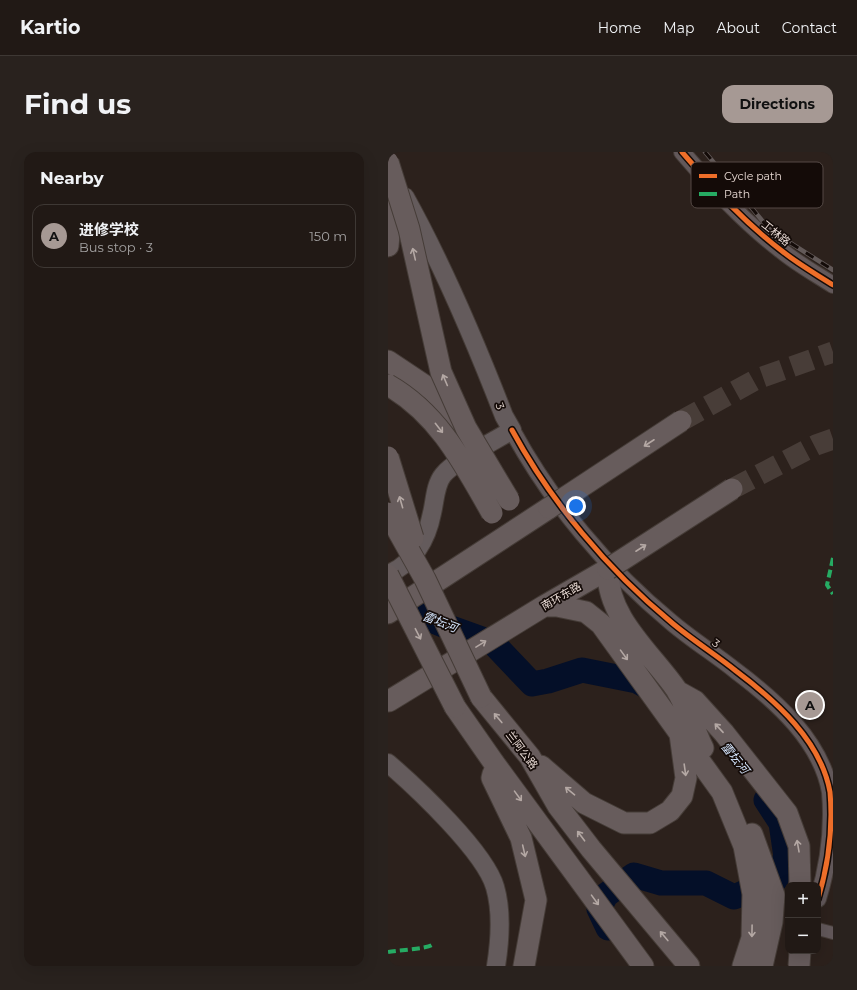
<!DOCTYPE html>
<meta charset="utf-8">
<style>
:root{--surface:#211915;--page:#29221e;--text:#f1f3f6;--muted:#a2a0a0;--line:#3e3834;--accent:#a69994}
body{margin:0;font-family:Montserrat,"Noto Sans SC",sans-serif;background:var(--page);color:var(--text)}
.controls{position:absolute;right:12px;bottom:12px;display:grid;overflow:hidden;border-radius:8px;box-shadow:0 4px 16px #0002}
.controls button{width:36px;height:36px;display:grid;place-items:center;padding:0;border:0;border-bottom:1px solid var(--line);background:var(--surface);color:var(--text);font:20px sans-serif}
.you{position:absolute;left:188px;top:354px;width:14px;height:14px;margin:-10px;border:3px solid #fff;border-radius:50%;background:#1a73e8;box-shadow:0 0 0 6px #1a73e833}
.badge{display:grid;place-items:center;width:26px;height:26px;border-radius:50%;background:var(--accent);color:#111;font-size:13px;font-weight:700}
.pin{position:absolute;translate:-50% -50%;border:2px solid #fff;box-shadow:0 1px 4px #0006}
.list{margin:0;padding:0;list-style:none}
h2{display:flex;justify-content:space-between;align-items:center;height:52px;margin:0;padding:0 16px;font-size:17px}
h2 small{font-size:13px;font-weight:400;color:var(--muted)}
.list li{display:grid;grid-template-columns:26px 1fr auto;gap:12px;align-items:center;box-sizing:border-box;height:64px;margin:0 8px 8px;padding:0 8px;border:1px solid var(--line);border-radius:12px}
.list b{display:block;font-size:15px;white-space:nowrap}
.list p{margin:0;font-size:13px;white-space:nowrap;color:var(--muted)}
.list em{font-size:13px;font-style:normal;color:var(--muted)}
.map{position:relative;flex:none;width:445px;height:814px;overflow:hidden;border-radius:12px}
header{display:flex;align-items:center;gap:24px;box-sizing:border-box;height:56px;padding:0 20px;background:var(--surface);border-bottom:1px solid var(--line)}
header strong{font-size:19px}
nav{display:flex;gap:22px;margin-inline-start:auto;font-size:14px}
.intro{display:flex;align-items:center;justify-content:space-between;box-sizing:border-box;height:96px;padding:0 24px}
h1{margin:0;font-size:28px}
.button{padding:10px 18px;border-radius:12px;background:var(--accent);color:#111;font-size:14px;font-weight:700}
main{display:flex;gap:24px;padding:0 24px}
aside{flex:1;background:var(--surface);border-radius:12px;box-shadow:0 4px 16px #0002}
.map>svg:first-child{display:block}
</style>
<header>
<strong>Kartio</strong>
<nav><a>Home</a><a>Map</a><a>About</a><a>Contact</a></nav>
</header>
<div class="intro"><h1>Find us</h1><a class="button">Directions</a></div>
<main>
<aside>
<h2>Nearby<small></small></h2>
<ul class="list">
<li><span class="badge">A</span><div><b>进修学校</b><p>Bus stop · 3</p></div><em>150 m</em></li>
</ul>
</aside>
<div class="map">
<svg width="445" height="814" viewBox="0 0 445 814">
<rect width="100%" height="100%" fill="#2c211c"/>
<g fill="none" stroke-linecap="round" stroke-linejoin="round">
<path stroke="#040f28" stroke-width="25" d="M1,450L55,473L105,491L144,532L160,529L194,518L249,529L307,561L311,564
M220,776L211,757L218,743L246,723L273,731H318L346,745L388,727L398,705L393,671L378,648"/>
<path stroke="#483d38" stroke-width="21" stroke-dasharray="21 10" stroke-linecap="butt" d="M293,269L369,227L445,200
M344,337L428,293L445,287"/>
<g stroke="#453c37" stroke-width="14">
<path id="minor" d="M430,777L445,781"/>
</g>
<g stroke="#453c37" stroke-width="18">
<path id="tertiary" d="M294,0C325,36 356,70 394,99C410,112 428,122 445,133
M124,278C163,350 220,418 283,470C304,488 327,502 348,519C388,549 433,589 442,640C445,675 440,714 430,747"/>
</g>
<g stroke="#453c37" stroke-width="20">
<path id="secondary" d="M0,422C25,412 39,387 44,361C47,349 47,333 55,323C67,308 107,289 124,278L116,264C87,189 56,115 17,45
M0,611C29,636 97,700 107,735C114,759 112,789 108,814"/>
</g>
<g stroke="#453c37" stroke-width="23">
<path id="trunk" d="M0,49L3,60L0,94
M0,209L45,239L74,271
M220,417C218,465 263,501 288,537C299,555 306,577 315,596
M156,454H169L198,460L213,472L334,640L356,694L365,742L364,786L355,814
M0,461L161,356
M289,539L307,549L336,581L399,661L411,694L412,733
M93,545L142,605L170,654L203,697L301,814
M1,549L156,454L220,417
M67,555L106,611L255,814
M153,614L196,651L236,671H262L282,659L294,644L298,626L292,582
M105,622L104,626L133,686L148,748L136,814
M364,682L386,743L384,770L374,814"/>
</g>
<use href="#minor" stroke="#62585a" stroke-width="12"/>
<use href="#tertiary" stroke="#62585a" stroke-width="16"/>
<use href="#secondary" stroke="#645b5c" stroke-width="18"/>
<use href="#trunk" stroke="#675c5c" stroke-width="21"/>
<g stroke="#625958" stroke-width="4.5">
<path id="rail" d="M317,0L382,78L445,118"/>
</g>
<use href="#rail" stroke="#140b08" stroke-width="3" stroke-dasharray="9" stroke-linecap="butt"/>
<g stroke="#453c37" stroke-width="23" stroke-linecap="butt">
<path id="trunk-bridge" d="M0,10L21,77L53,220L78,276L121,348
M0,233C51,262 76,312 104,361
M0,305L25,386
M161,356L293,269
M0,361L37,427L93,545
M220,417L344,337
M0,423L67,555
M411,814L412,799"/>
</g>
<use href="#trunk-bridge" stroke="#675c5c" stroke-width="21"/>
<path stroke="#26ab63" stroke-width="4" stroke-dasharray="8 4" stroke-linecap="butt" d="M445,406L439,433L445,442
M0,800C10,798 38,797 44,793"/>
<g stroke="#140b08" stroke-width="8">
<path id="cycleway" d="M294,0C325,36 356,70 394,99C410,112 428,122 445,133
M124,278C163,350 220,418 283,470C304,488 327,502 348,519C388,549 433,589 442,640C445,675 440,714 430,747"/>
</g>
<use href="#cycleway" stroke="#ee6e29" stroke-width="5"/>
</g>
<defs><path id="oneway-shaft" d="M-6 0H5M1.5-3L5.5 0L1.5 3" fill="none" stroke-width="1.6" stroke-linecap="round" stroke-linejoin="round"/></defs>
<g stroke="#b4a8a4">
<use href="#oneway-shaft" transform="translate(26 102) rotate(-103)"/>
<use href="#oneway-shaft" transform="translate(57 228) rotate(-113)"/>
<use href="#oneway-shaft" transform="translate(51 276) rotate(52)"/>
<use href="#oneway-shaft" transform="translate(261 291) rotate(147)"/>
<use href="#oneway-shaft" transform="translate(13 350) rotate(-106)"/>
<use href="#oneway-shaft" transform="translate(253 396) rotate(-33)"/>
<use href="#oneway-shaft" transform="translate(30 482) rotate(63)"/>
<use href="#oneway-shaft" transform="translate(93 492) rotate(-32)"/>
<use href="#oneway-shaft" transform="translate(236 503) rotate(54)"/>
<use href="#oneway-shaft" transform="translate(110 566) rotate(-130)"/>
<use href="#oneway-shaft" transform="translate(331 576) rotate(-133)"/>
<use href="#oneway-shaft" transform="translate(297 618) rotate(82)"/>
<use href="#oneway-shaft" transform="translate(182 639) rotate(-140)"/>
<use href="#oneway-shaft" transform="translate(130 644) rotate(54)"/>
<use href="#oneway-shaft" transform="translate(193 684) rotate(-127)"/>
<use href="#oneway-shaft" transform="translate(410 694) rotate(-100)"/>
<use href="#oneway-shaft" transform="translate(136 699) rotate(77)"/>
<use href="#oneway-shaft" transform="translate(207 748) rotate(54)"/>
<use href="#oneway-shaft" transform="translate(364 779) rotate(91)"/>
<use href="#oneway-shaft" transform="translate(276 784) rotate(-130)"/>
</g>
<g text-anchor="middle" stroke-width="3.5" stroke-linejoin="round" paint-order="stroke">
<g font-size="11" fill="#e8dad4" stroke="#140b08">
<text transform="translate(388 81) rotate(39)" y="4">工林路</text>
<text transform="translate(112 254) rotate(69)" y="4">3</text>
<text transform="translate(173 444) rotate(-30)" y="4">南环东路</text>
<text transform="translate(328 491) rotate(36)" y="4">3</text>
<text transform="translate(134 598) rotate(53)" y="4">兰阿公路</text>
</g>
<g font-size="12" font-style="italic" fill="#d5e6fe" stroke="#140b08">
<text transform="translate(52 470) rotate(21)" y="4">雷坛河</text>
<text transform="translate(347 606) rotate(51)" y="4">雷坛河</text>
</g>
</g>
<rect x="303" y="10" width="132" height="46" rx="6" fill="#140b08" stroke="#544945" stroke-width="1"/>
<rect x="311" y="22" width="18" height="4" fill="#ee6e29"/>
<rect x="311" y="40" width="18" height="4" fill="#26ab63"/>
<g font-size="11" fill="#e8dad4">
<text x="336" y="28">Cycle path</text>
<text x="336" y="46">Path</text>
</g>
</svg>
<div class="controls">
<button>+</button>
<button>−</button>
</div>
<div class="you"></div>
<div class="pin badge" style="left:422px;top:553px">A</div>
</div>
</main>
